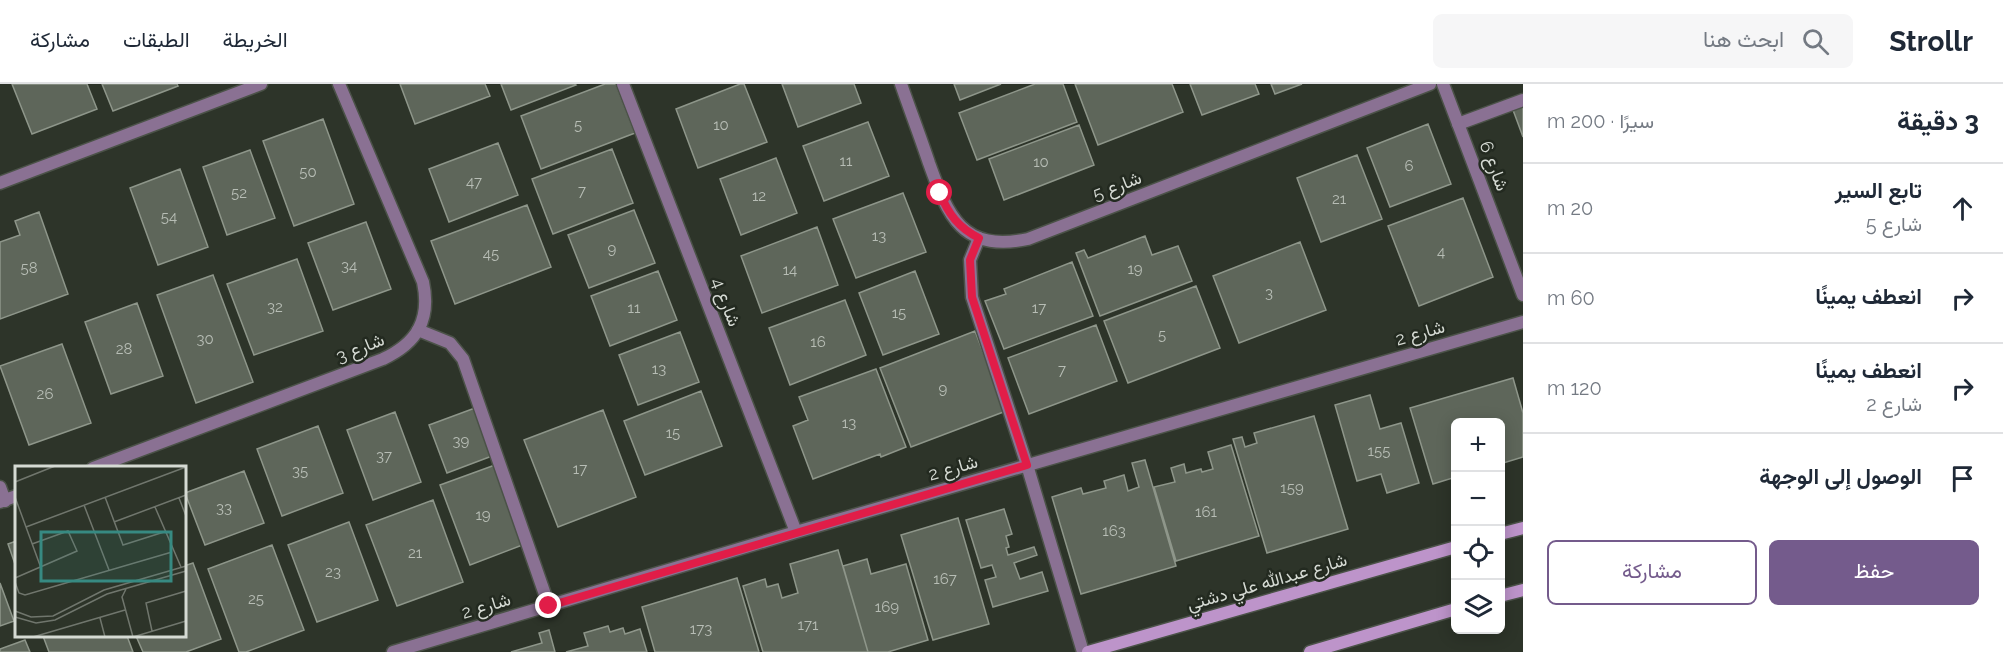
<!DOCTYPE html>
<html lang="ar">
<meta charset="utf-8">
<style>
:root{--surface:#fff;--page:#f6f6f7;--text:#1f2937;--muted:#747a83;--line:#e0e1e3;--accent:#745b8c}
body{margin:0;font-family:Raleway,Vazirmatn,sans-serif;background:var(--page);color:var(--text);direction:rtl}
.controls{position:absolute;right:18px;bottom:18px;display:grid;overflow:hidden;border-radius:9px;box-shadow:0 3px 15px #0003}
.controls button{width:54px;height:54px;display:grid;place-items:center;padding:0;border:0;border-bottom:2px solid var(--line);background:var(--surface);color:var(--text);font:30px sans-serif}
.stop{position:absolute;width:18px;height:18px;margin:-14px;border:4px solid #e11d48;border-radius:50%;background:#fff}
.stop.end{background:#e11d48;border-color:#fff;box-shadow:0 2px 6px #0008}
.list{margin:0;padding:0;list-style:none}
h2{display:flex;justify-content:space-between;align-items:center;height:78px;margin:0;padding:0 24px;font-size:26px}
h2 small{font-size:20px;font-weight:400;color:var(--muted)}
.list li{display:grid;grid-template-columns:39px 1fr auto;gap:18px;align-items:center;box-sizing:border-box;height:90px;padding:0 24px;border-top:2px solid var(--line)}
.list b{display:block;font-size:22px;white-space:nowrap}
.list p{margin:0;font-size:20px;white-space:nowrap;color:var(--muted)}
.list em{font-size:20px;font-style:normal;color:var(--muted)}
.actions{display:flex;gap:12px;padding:18px 24px}
.actions a{flex:1;padding:14px 0;border:2px solid var(--accent);border-radius:9px;text-align:center;font-size:21px;color:var(--accent)}
.actions .main{background:var(--accent);color:#fff}
.icon{flex:none;width:33px;height:33px;fill:none;stroke:currentColor;stroke-width:2;stroke-linecap:round;stroke-linejoin:round}
.map{position:relative;flex:none;width:1523px;height:568px;overflow:hidden;direction:ltr}
header{display:flex;align-items:center;gap:36px;box-sizing:border-box;height:84px;padding:0 30px;background:var(--surface);border-bottom:2px solid var(--line)}
header strong{font-size:28px}
nav{display:flex;gap:33px;margin-inline-start:auto;font-size:21px}
.search{width:420px;height:54px;background:var(--page);display:flex;align-items:center;gap:15px;box-sizing:border-box;padding:0 21px;border-radius:9px;color:var(--muted);font-size:22px}
main{display:flex}
aside{flex:1;background:var(--surface)}
.map>svg:first-child{display:block}
</style>
<header>
<strong>Strollr</strong>
<div class="search"><svg class="icon" aria-label="search" viewBox="0 0 24 24"><circle cx="10" cy="10" r="6"/><path d="M15 15l6 6"/></svg>ابحث هنا</div>
<nav><a>الخريطة</a><a>الطبقات</a><a>مشاركة</a></nav>
</header>
<main>
<aside>
<h2>3 دقيقة<small>سيرًا · 200 m</small></h2>
<ul class="list">
<li><svg class="icon" aria-label="ahead" viewBox="0 0 24 24"><path d="M12 20V5M6 11l6-6 6 6"/></svg><div><b>تابع السير</b><p>شارع 5</p></div><em>20 m</em></li>
<li><svg class="icon" aria-label="right" viewBox="0 0 24 24"><path d="M7 20v-9h11M14 6l5 5-5 5"/></svg><div><b>انعطف يمينًا</b></div><em>60 m</em></li>
<li><svg class="icon" aria-label="right" viewBox="0 0 24 24"><path d="M7 20v-9h11M14 6l5 5-5 5"/></svg><div><b>انعطف يمينًا</b><p>شارع 2</p></div><em>120 m</em></li>
<li><svg class="icon" aria-label="arrive" viewBox="0 0 24 24"><path d="M6 21V4h12l-3 4 3 4H6"/></svg><div><b>الوصول إلى الوجهة</b></div></li>
</ul>
<div class="actions"><a class="main">حفظ</a><a>مشاركة</a></div>
</aside>
<div class="map">
<svg width="1523" height="568" viewBox="0 0 1523 568">
<rect width="100%" height="100%" fill="#2d3429"/>
<path fill="#5e665a" stroke="#8e968a" stroke-width="1.5" d="M12,0H87L97,25L32,50Z
M102,0H177L178,2L113,27Z
M400,0H485L490,12L415,40Z
M501,0H575L576,1L511,26Z
M605,0H616L635,49L541,85L521,32Z
M740,0H744L767,58L698,84L676,25Z
M782,0H854L861,19L798,43Z
M954,0H1001L960,16Z
M1035,0H1063L1077,38L977,76L959,29Z
M1075,0H1172L1183,28L1098,61Z
M1190,0H1255L1259,10L1202,31Z
M1271,0H1302L1275,10Z
M1523,22V53L1513,26Z
M323,35L354,120L294,142L263,57Z
M868,38L889,92L824,117L803,62Z
M1428,40L1451,100L1390,123L1367,64Z
M1079,41L1094,81L1004,116L989,75Z
M498,59L518,111L449,138L429,85Z
M612,65L633,119L553,150L532,95Z
M250,66L275,134L227,151L203,83Z
M1357,71L1382,135L1321,158L1297,94Z
M776,74L797,129L741,151L720,95Z
M180,85L208,163L158,181L130,104Z
M903,109L926,168L856,194L833,135Z
M1463,114L1493,193L1419,222L1388,142Z
M527,121L551,183L455,220L431,157Z
M634,126L655,179L589,204L568,151Z
M39,128L68,210L0,235V158L20,151L15,137Z
M366,138L391,205L333,226L308,159Z
M817,143L838,201L762,229L741,172Z
M1145,152L1152,171L1178,162L1192,197L1100,232L1076,169L1084,166L1088,174Z
M1300,158L1326,226L1239,259L1213,192Z
M297,175L323,247L254,271L227,200Z
M1072,178L1093,232L1004,265L985,217L1006,210L1004,205Z
M658,187L677,236L610,262L591,212Z
M915,187L939,250L883,271L859,209Z
M213,191L253,298L196,319L157,211Z
M1196,202L1220,264L1128,299L1104,237Z
M845,216L866,271L790,301L769,244Z
M137,219L163,292L111,310L85,238Z
M1096,241L1117,297L1029,330L1008,274Z
M975,247L1006,327L911,363L880,284Z
M680,248L699,298L638,321L619,271Z
M62,260L91,339L29,361L0,282Z
M876,285L906,363L881,373L880,370L813,395L793,342L808,336L799,313Z
M1513,294L1523,329V373L1500,380V338H1456V393L1433,400L1410,324Z
M701,307L722,362L645,391L624,337Z
M1370,311L1380,345L1401,339L1419,399L1387,409L1381,390L1357,397L1335,321Z
M475,324L492,372L447,389L429,341Z
M603,326L636,413L558,443L524,356Z
M395,328L421,398L373,416L347,346Z
M1314,332L1348,445L1267,469L1233,355L1242,353L1245,363L1257,359L1254,349Z
M318,342L343,409L282,432L257,365Z
M1231,361L1259,452L1176,477L1154,403L1175,398L1171,384L1184,380L1186,389L1201,385L1202,388L1213,385L1208,368Z
M1145,376L1176,482L1081,510L1052,413L1081,404L1083,410L1106,404L1104,397L1124,391L1128,407L1139,403L1132,379Z
M495,381L525,460L470,481L440,401Z
M244,387L264,439L205,461L185,409Z
M433,416L463,498L397,522L366,441Z
M1004,425L1012,450L1006,452L1009,463L1006,464L1008,471L1034,463L1037,471L1014,479L1020,495L1042,488L1048,507L993,523L985,496L996,493L992,481L981,484L966,436Z
M958,434L989,540L933,556L901,451Z
M349,438L378,516L317,538L288,461Z
M16,457V483L8,460Z
M272,461L304,546L246,568H239L208,485Z
M838,466L868,568H763L743,502L765,495L767,503L778,500L782,514L798,509L790,480Z
M867,475L871,490L906,480L928,556L888,568H868L843,482Z
M193,479L221,555L186,568H143L136,552H184V482Z
M737,494L759,568H655L642,523Z
M0,499L14,537L0,542Z
M608,542L610,548L623,544L625,550L640,545L647,568H566L588,562L584,549Z
M549,546L555,568H511L542,559L539,549Z
M43,552H127L133,568H49Z
M25,556L30,568H0V565Z"/>
<g fill="none" stroke-linecap="round" stroke-linejoin="round">
<g stroke="#4b5248" stroke-width="15">
<path id="service" d="M1458,40L1523,16
M979,154L970,176L972,213L1027,381L1083,568
M418,246L450,259L463,275L549,522"/>
</g>
<g stroke="#4b5248" stroke-width="15">
<path id="minor" d="M623,0L796,448
M901,0C910,26 920,52 929,79C948,132 962,169 1028,155L1430,0
M1443,0L1523,211
M0,99L261,0
M93,384L383,275C417,259 431,236 423,198L339,0
M0,403L5,417
M0,418L16,412
M393,568L796,448L1523,238"/>
</g>
<g stroke="#4b5248" stroke-width="15">
<path id="secondary" d="M1500,450L1523,444
M1500,512L1523,506
M1088,568L1456,463
M1310,568L1456,525"/>
</g>
<use href="#service" stroke="#8a7193" stroke-width="12"/>
<use href="#minor" stroke="#8a7193" stroke-width="12"/>
<use href="#secondary" stroke="#bd94ca" stroke-width="12"/>
</g>
<g fill="none" stroke-linecap="round" stroke-linejoin="round">
<path stroke="#e11d48" stroke-width="8" d="M549,522L1027,381L972,213L970,176L979,154C959,144 948,130 940,109"/>
</g>
<g text-anchor="middle" stroke-width="5" stroke-linejoin="round" paint-order="stroke">
<g font-size="15" fill="#b7bdb5">
<text x="578" y="46">5</text>
<text x="721" y="46">10</text>
<text x="846" y="82">11</text>
<text x="1041" y="83">10</text>
<text x="1409" y="87">6</text>
<text x="308" y="93">50</text>
<text x="474" y="103">47</text>
<text x="582" y="112">7</text>
<text x="239" y="114">52</text>
<text x="759" y="117">12</text>
<text x="1339" y="120">21</text>
<text x="169" y="138">54</text>
<text x="879" y="157">13</text>
<text x="612" y="170">9</text>
<text x="1441" y="173">4</text>
<text x="491" y="175">45</text>
<text x="349" y="187">34</text>
<text x="29" y="189">58</text>
<text x="1135" y="190">19</text>
<text x="790" y="191">14</text>
<text x="1269" y="214">3</text>
<text x="275" y="228">32</text>
<text x="634" y="229">11</text>
<text x="1039" y="229">17</text>
<text x="899" y="234">15</text>
<text x="1162" y="256">5</text>
<text x="205" y="260">30</text>
<text x="818" y="263">16</text>
<text x="124" y="270">28</text>
<text x="659" y="290">13</text>
<text x="1062" y="291">7</text>
<text x="943" y="310">9</text>
<text x="45" y="315">26</text>
<text x="849" y="344">13</text>
<text x="673" y="354">15</text>
<text x="461" y="362">39</text>
<text x="1379" y="372">155</text>
<text x="384" y="377">37</text>
<text x="580" y="390">17</text>
<text x="300" y="392">35</text>
<text x="1292" y="409">159</text>
<text x="224" y="429">33</text>
<text x="1206" y="433">161</text>
<text x="483" y="436">19</text>
<text x="1114" y="452">163</text>
<text x="415" y="474">21</text>
<text x="333" y="493">23</text>
<text x="945" y="500">167</text>
<text x="256" y="520">25</text>
<text x="887" y="528">169</text>
<text x="808" y="546">171</text>
<text x="701" y="550">173</text>
</g>
<g font-size="18" fill="#d5dad3" stroke="#232a20">
<text transform="translate(1494 82) rotate(69)" y="6">شارع 6</text>
<text transform="translate(1117 102) rotate(-21)" y="6">شارع 5</text>
<text transform="translate(726 218) rotate(69)" y="6">شارع 4</text>
<text transform="translate(1420 249) rotate(-16)" y="6">شارع 2</text>
<text transform="translate(360 264) rotate(-22)" y="6">شارع 3</text>
<text transform="translate(953 384) rotate(-16)" y="6">شارع 2</text>
<text transform="translate(1267 498) rotate(-16)" y="6">شارع عبدالله علي دشتي</text>
<text transform="translate(486 522) rotate(-17)" y="6">شارع 2</text>
</g>
</g>
<g transform="translate(15 382)">
<rect width="171" height="171" fill="#2d3429"/>
<path fill="none" stroke="#70766d" stroke-width="1.5" d="M0,16L40,0M0,31L26,102M90,31L108,79L149,66M164,32L171,50M69,39L94,104M140,41L166,101M99,56L171,29M11,61L171,1M0,112L62,85L53,65L17,78M0,116L4,127L10,129L157,86M111,123L107,131L118,171M0,145L16,151L38,150L89,124L171,100M0,151L21,157L40,154L92,128L171,105M85,152L90,171M137,165L131,137L171,125M18,171L110,144M118,171L171,155"/>
<path fill="#378a82" fill-opacity="0.15" stroke="#378a82" stroke-width="3" d="M26,66H156V115H26Z"/>
<rect width="171" height="171" fill="none" stroke="#d5dad3" stroke-width="3"/>
</g>
</svg>
<div class="controls">
<button>+</button>
<button>−</button>
<button><svg class="icon" aria-label="locate" viewBox="0 0 24 24"><circle cx="12" cy="12" r="6"/><path d="M12 2v4M12 18v4M2 12h4M18 12h4"/></svg></button>
<button><svg class="icon" aria-label="layers" viewBox="0 0 24 24"><path d="M12 4l9 5-9 5-9-5zM3 14l9 5 9-5"/></svg></button>
</div>
<div class="stop" style="left:940px;top:109px"></div>
<div class="stop end" style="left:549px;top:522px"></div>
</div>
</main>
